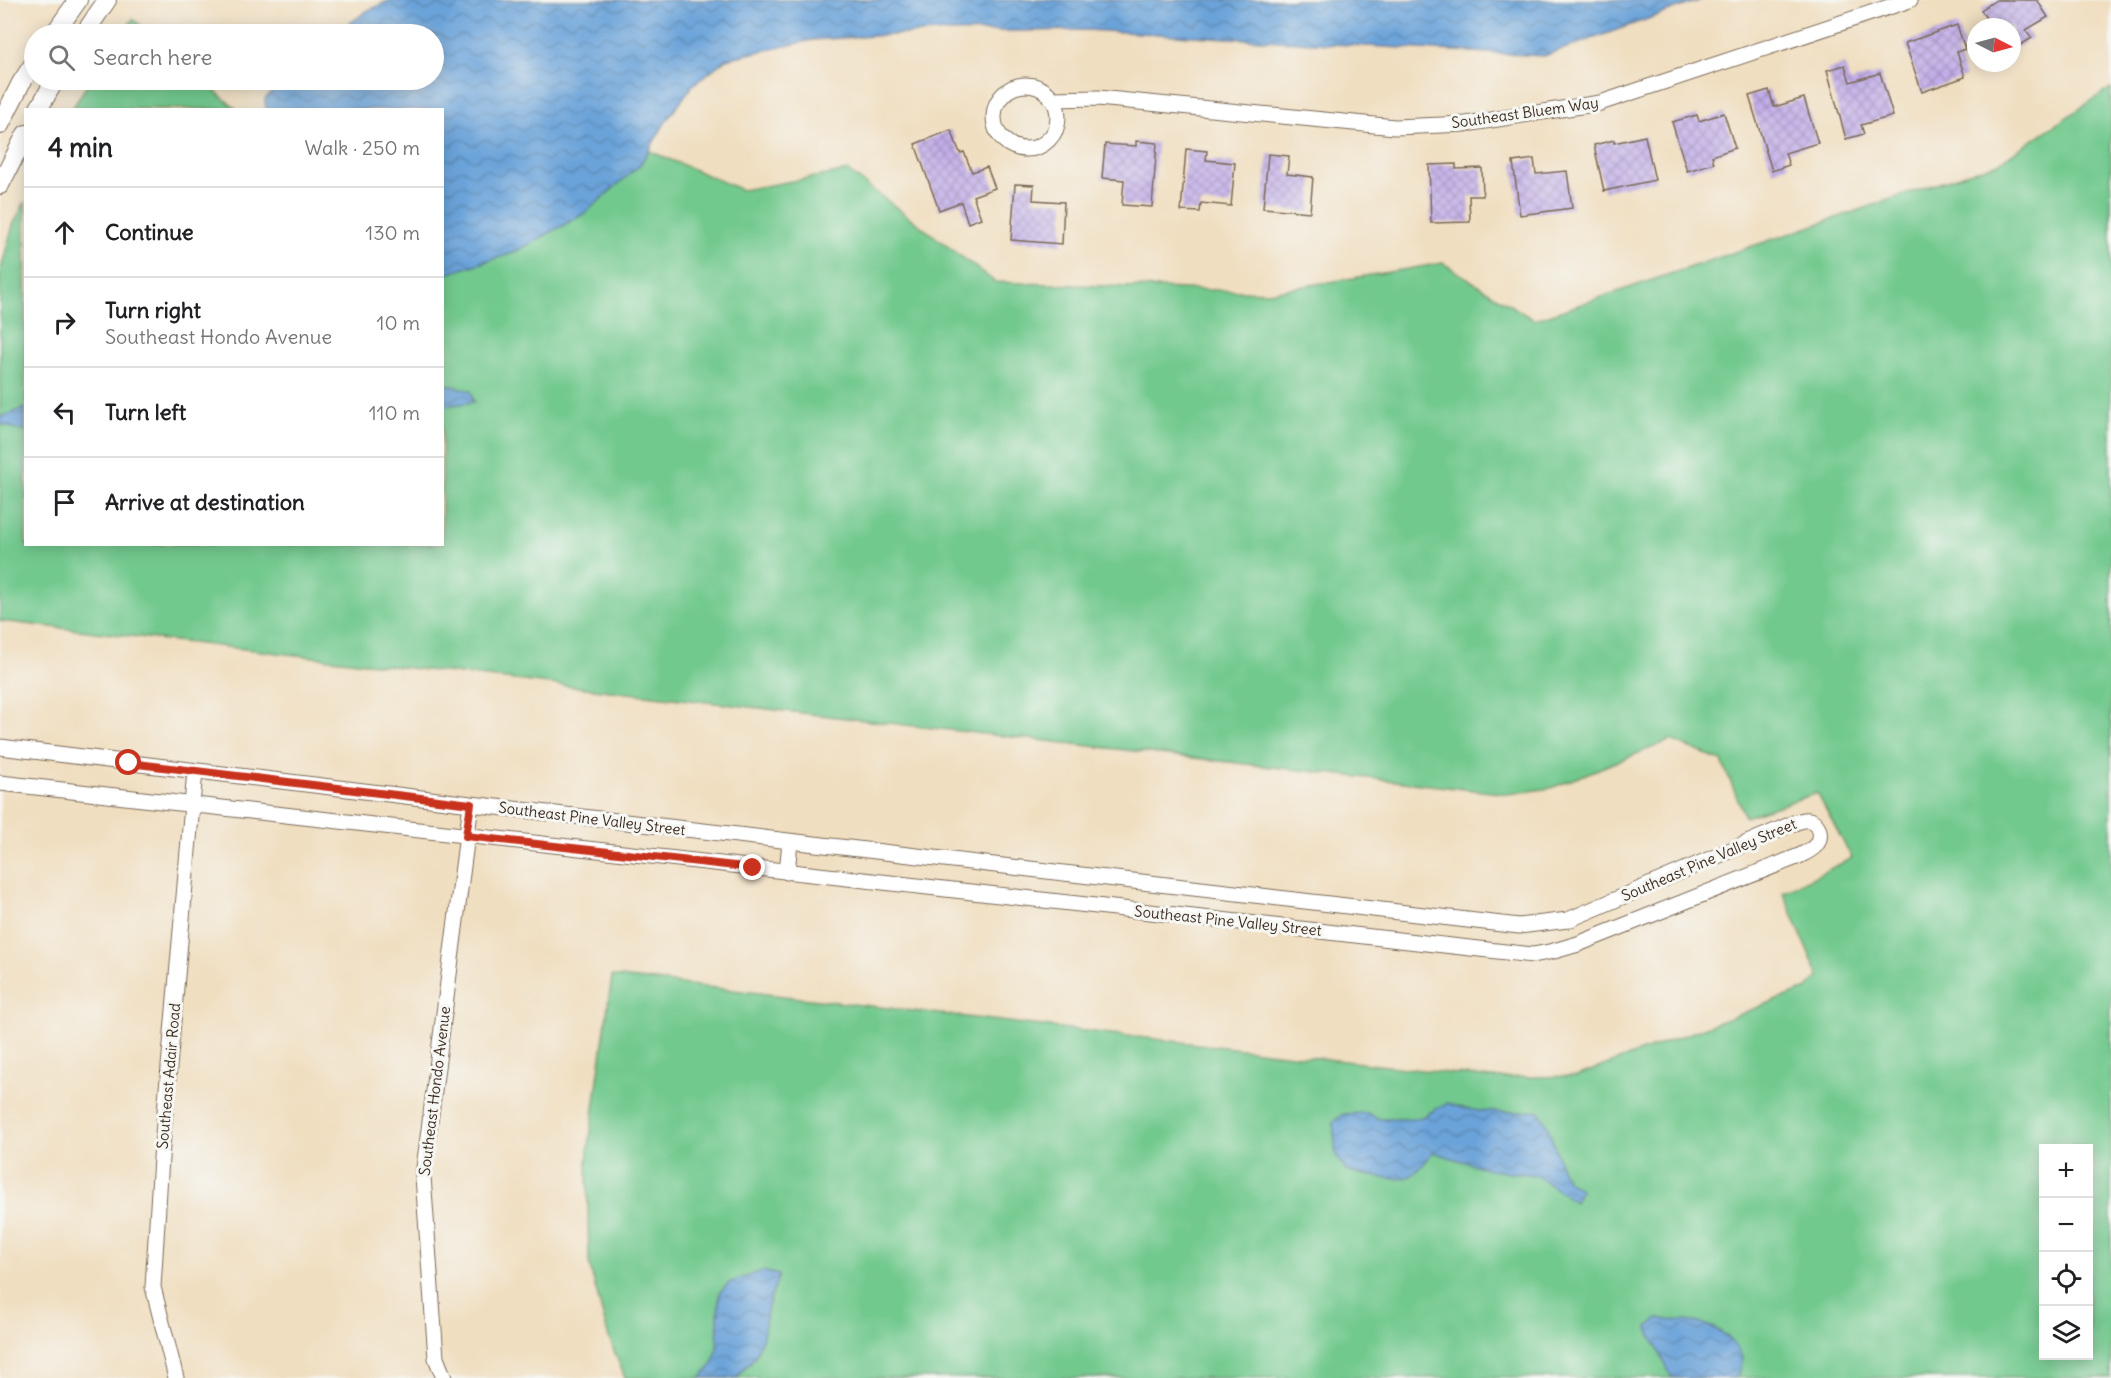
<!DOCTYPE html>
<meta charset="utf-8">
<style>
:root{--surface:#fff;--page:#f2f2f2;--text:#202124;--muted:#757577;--line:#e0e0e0}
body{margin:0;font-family:Delius,sans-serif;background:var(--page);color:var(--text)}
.controls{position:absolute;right:18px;bottom:18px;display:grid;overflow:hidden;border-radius:0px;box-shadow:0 3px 15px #0003}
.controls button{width:54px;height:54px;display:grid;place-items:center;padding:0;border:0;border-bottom:2px solid var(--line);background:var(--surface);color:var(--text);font:30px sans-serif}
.compass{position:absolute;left:1967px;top:18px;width:54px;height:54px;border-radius:50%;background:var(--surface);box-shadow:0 3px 15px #0003;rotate:96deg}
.stop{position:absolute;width:18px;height:18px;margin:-14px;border:4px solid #c8321e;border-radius:50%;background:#fff}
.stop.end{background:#c8321e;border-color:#fff;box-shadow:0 2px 6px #0008}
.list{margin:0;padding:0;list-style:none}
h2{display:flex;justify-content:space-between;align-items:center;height:78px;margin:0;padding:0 24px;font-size:26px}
h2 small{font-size:20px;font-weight:400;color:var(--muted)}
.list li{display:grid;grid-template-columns:39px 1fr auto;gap:18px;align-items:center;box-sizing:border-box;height:90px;padding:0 24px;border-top:2px solid var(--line)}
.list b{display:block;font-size:22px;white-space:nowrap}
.list p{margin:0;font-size:20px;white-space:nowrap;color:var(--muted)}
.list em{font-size:20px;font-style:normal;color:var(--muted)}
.icon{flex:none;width:33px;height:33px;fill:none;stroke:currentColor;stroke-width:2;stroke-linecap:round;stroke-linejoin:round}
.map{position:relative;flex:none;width:2111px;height:1378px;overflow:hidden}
.search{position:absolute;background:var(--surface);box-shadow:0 3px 15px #0003;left:24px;top:24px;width:420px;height:66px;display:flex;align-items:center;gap:15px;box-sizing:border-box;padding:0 21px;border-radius:33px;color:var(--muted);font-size:22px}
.panel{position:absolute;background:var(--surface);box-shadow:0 3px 15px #0003;left:24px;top:108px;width:420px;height:438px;border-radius:0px}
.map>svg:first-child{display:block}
</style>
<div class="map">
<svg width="2111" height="1378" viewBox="0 0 2111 1378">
<defs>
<pattern id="water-waves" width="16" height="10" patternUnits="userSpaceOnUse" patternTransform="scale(1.5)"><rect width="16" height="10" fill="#6aa3d9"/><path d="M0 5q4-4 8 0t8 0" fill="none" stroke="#5885af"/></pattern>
<pattern id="building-cross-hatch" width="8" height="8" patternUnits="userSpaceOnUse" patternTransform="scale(1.5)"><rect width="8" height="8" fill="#c2aee9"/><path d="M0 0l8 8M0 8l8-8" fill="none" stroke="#9f8ebc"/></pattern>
</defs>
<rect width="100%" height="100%" fill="#f6f6f2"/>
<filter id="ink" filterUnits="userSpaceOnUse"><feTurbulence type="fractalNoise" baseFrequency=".0167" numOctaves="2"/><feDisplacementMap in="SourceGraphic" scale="12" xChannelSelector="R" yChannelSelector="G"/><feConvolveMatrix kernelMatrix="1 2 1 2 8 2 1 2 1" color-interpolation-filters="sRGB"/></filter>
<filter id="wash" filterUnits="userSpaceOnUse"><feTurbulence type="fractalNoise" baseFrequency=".008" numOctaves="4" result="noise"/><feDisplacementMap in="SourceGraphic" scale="24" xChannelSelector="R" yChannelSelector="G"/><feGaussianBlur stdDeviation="1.35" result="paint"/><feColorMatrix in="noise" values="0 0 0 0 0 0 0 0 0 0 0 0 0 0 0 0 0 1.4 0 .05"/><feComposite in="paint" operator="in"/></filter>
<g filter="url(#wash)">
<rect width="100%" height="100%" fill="#f0dec0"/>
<path fill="#72c98e" stroke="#567a56" stroke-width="1.5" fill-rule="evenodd" d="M133,19L151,34H122Z
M90,80H202L236,109H72Z
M2111,88V1378H625L609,1338L589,1264L587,1160L612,976L1491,1078L1577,1076L1806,989L1819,977L1783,892L1852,858L1817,793L1745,817L1722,761L1671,740L1551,788L1508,794L0,621V272L13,225L25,202L26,544H442L443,138L645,149L742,190L848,171L995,282L1269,292L1443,263L1534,320L1998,163ZM2044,1148H2088V1356H2044Z"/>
<path fill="url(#water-waves)" stroke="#52667c" stroke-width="1.5" d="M390,0H1701L1544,56L1087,30L936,32L812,40L726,59L692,86L665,123L640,165L584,214L513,253L443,275L442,110L266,109L265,99L283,80H434V34H335L367,11Z
M442,383L471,391L474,402L443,406Z
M25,408V432L0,424V417Z
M1447,1103C1476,1115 1508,1112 1539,1111L1547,1124L1563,1173L1568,1181L1581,1190L1575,1202L1536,1175L1491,1170L1433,1152C1426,1161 1417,1175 1405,1178C1391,1181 1361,1174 1346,1171L1336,1155L1333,1122L1343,1114L1367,1113L1380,1119H1408L1422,1117Z
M762,1271L779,1275L768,1306L763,1336L755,1357L740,1373L738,1378H700L713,1364L717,1350L719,1293L729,1283Z
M1658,1319C1696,1322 1724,1320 1743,1359L1738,1375L1733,1378H1672L1647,1327Z"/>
<g id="blocks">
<path fill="url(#building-cross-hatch)" d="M1996,0H2037L2048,17L2026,30L2032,38L2012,50V27H1991L1981,10Z
M1957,25L1965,49L1957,52L1965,77L1922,92L1905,43Z
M1845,65L1850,82L1880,73L1893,116L1861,125L1864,134L1846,139L1827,70Z
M1769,90L1774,107L1804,98L1818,143L1785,153L1789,165L1772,171L1749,96Z
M1724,113L1735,148L1712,156L1714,163L1687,171L1672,122L1697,115L1699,121Z
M951,130L960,153L964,152L972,172L987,167L995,188L973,196L981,218L968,223L961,202L939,210L915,144Z
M1645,136L1655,180L1604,191L1594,145L1614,140V143Z
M1136,141L1157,143L1152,207L1122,205L1124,180L1102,178L1105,144L1136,146Z
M1186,149L1207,151L1206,160L1235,163L1231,206L1201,203L1200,212L1181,211Z
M1268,154L1289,156L1287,174L1313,177L1310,212L1263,208Z
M1534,159L1536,174L1567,171L1572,208L1520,215L1513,162Z
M1456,164V169L1482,168L1483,196H1469L1470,222L1431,223L1429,165Z
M1015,184L1034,185L1033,200L1064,202L1062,244L1011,240Z"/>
</g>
</g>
<g filter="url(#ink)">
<use href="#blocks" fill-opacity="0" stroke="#7a6957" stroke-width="1.5"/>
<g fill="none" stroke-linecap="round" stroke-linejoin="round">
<g stroke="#7a6957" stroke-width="17">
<path id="minor" d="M994 117a32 32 0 1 1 64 0a32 32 0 1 1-64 0Z
M1052,99L1098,98L1395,127L1466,124L1600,103L1910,0
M0,747L471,804L1519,926L1568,920L1794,823C1799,821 1805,819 1809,820C1820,822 1822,837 1816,845C1812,850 1805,853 1799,856L1578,944L1554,951L1533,955L0,783
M787,872L790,842
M176,1378L153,1287L161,1158L195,771
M444,1378L436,1358L423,1176L471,804"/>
</g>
<g stroke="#7a6957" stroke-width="20">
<path id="tertiary" d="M54,34L78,0
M84,34L107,0
M38,110L55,80
M0,125L21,83L34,63
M0,185L26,134"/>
</g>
<use href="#minor" stroke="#fff" stroke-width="15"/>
<use href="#tertiary" stroke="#fff" stroke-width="18"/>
</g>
</g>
<g fill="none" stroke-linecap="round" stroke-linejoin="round" filter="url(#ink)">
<path stroke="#c8321e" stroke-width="8" d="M129,763L471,804L466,836L753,868"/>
</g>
<g text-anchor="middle" stroke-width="6" stroke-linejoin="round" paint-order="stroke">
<g font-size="15" fill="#3b2a1e" stroke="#f6f6f2">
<text transform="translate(1525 113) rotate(-8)" y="5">Southeast Bluem Way</text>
<text transform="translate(592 819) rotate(7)" y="5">Southeast Pine Valley Street</text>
<text transform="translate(1709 860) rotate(-23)" y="5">Southeast Pine Valley Street</text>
<text transform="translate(1228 921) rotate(6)" y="5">Southeast Pine Valley Street</text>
<text transform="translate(169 1076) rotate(-85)" y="5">Southeast Adair Road</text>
<text transform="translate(435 1091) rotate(-83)" y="5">Southeast Hondo Avenue</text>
</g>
</g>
</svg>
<div class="controls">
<button>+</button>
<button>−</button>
<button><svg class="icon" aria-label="locate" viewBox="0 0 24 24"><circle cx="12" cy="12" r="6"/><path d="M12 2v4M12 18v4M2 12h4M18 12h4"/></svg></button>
<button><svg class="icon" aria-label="layers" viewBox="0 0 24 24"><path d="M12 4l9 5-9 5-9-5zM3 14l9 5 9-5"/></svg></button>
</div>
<svg class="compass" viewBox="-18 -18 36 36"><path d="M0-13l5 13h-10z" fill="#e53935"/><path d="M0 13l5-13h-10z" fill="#757577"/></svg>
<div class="stop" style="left:129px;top:763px"></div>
<div class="stop end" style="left:753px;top:868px"></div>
<div class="search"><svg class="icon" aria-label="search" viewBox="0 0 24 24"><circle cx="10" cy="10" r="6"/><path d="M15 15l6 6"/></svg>Search here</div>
<section class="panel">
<h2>4 min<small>Walk · 250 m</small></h2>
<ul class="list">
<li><svg class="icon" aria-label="ahead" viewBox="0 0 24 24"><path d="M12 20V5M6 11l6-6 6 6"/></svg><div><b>Continue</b></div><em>130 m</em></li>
<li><svg class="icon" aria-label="right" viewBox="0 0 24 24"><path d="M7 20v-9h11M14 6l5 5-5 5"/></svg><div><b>Turn right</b><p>Southeast Hondo Avenue</p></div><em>10 m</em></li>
<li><svg class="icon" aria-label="left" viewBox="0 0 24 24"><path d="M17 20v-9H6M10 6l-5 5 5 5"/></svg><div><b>Turn left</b></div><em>110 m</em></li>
<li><svg class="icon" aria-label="arrive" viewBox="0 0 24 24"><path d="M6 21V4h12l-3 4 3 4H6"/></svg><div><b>Arrive at destination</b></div></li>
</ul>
</section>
</div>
